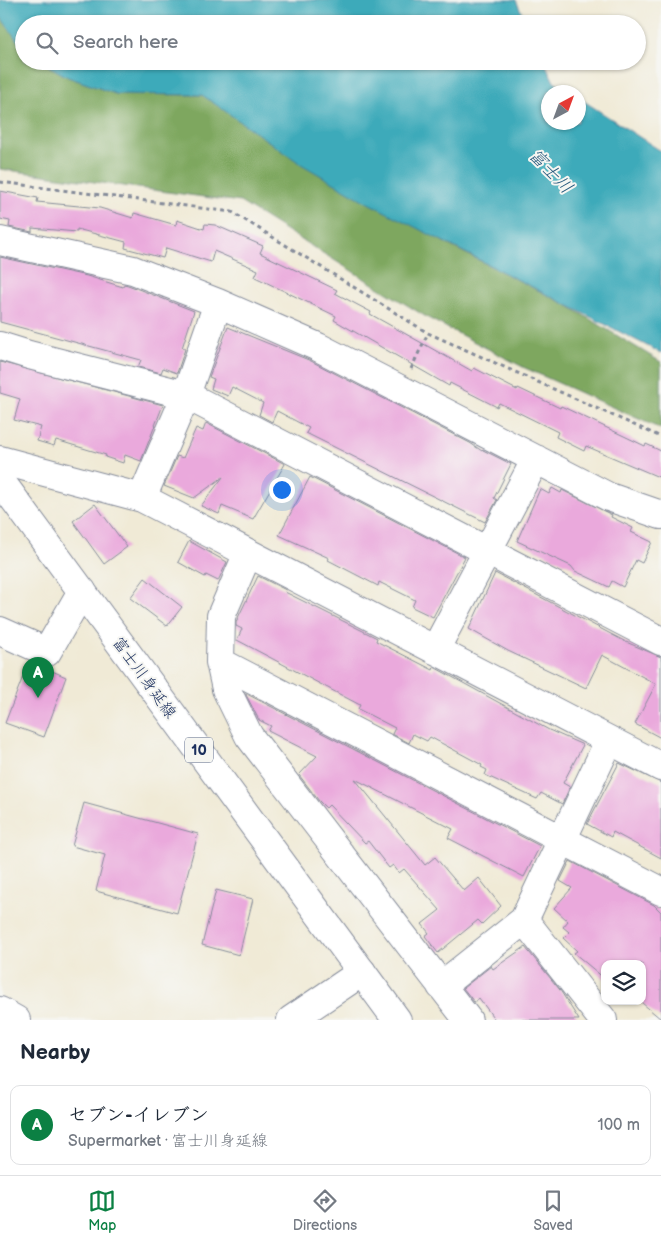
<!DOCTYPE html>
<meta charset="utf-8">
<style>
:root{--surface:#fff;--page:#f2f2f3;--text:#1f2937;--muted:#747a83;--line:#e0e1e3;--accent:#0b8043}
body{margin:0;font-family:"Balsamiq Sans","Klee One",sans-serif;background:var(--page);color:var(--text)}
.controls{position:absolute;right:15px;bottom:15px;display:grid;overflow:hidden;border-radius:10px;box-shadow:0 1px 4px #0004}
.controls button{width:45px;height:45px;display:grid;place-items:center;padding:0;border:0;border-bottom:1px solid var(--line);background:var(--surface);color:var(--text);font:25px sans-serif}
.compass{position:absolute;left:541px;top:85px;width:45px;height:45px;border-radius:50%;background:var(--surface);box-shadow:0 1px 4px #0004;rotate:41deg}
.you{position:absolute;left:281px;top:489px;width:18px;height:18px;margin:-12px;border:4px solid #fff;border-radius:50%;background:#1a73e8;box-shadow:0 0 0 8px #1a73e833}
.badge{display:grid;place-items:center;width:32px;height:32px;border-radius:50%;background:var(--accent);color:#fff;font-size:16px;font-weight:700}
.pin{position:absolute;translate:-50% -41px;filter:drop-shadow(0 1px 2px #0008)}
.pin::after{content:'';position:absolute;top:26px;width:18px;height:15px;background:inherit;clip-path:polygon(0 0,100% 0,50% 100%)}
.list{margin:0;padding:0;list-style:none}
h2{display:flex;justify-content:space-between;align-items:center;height:65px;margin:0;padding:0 20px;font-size:21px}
h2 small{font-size:16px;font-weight:400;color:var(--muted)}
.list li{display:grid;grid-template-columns:32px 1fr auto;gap:15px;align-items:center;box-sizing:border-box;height:80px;margin:0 10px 10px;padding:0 10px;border:1px solid var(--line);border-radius:10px}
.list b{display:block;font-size:19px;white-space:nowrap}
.list p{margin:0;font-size:16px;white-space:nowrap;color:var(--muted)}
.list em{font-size:16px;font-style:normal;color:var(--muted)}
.icon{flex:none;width:28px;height:28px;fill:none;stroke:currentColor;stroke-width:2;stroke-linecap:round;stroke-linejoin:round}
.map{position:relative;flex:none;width:661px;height:1020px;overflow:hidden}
.search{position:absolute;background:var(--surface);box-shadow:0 1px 4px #0004;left:15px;right:15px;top:15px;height:55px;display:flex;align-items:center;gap:12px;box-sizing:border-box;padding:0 18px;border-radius:28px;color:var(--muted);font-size:19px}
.sheet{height:155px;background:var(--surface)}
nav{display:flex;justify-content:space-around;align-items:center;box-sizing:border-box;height:70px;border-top:1px solid var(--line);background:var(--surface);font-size:14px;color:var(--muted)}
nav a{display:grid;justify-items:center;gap:2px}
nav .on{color:var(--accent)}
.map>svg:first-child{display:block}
</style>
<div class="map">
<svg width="661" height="1020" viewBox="0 0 661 1020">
<rect width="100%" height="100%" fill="#f6f6f2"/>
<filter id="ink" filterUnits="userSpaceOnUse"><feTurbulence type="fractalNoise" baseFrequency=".02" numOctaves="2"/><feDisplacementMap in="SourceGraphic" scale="10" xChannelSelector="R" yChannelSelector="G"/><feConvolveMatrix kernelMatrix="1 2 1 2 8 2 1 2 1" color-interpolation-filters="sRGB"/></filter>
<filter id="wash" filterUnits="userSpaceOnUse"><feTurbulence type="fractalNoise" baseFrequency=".0096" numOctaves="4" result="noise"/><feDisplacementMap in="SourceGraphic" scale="20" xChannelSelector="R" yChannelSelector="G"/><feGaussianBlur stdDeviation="1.12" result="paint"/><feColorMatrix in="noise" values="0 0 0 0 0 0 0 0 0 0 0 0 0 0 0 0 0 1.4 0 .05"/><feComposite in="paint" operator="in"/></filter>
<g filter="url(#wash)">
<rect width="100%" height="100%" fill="#f0ead6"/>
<path fill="#7ea75f" stroke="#4c6b5e" d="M0,6L24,50V61H40L68,77L116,94L202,95L447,244L565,304L661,362V429L525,368L428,318L240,202L0,169Z"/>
<path fill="#3caaba" stroke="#2c6c8c" d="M0,0H516L527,24H24V50L0,16Z
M40,61H544L554,82L570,92H548V122H578L579,98L661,151V353L368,203L301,164L202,95L116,94L68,77Z"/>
<g id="blocks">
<path fill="#eaa9dc" d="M0,191L38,198L37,202L100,208L133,218L134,213L176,225L177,220L204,229L205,224L215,225L263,246L260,253L337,290L335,293L371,312L370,314L472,371L474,368L517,390L518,388L560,408L561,406L645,446L646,444L661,451V478L586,446L584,451L556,437L558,432L499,403L497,407L450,383L449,386L334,320L336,316L255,277L258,270L214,251L211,262L166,248L163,258L125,248L126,242L77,229V232L32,228V232L9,227L10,221L0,219Z
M0,257L87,276L123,287L124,284L128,285L194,311L182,348L185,349L177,373L163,368L161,373L138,367L141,360L0,322Z
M228,327L311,361L470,443L482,451L483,450L511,464L494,498L497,500L485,522L306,433L309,428L277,411L272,422L259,415L263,403L232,387L228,396L211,389L214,379L209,377Z
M0,362L163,405L141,461L125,455L123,463L105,457L106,455L56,440L54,446L37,441L41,427L14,420L20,399L0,393Z
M206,423L285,464L253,519L222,506L219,514L201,506L223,477L194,498L164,486L177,456L183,458L196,428L203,431Z
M310,477L465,557L433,617L412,607L415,600L379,582L378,586L328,560L329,558L279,535Z
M552,488L561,493L562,490L612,515L611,517L633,528L631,532L652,542L642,563L636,560L623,587L612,581L609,587L575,571L571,566L517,541L540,489L549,494Z
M95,504L127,547L104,564L73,521Z
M189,541L227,562L218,581L206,575L205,577L178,562Z
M495,573L626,642L661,657V738L635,724L656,684L602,655L586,688L508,651L469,629Z
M258,576L286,590L285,592L377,638L376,641L433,670L434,667L549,730L583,745L563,783L570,787L562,804L541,793L537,799L485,775L487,770L481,767L482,765L430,737L427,741L413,734L409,743L392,734L395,728L358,709L360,705L237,640L242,629L236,626V622Z
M145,578L182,607L167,626L130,598Z
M29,661L66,677L44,737L5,723Z
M245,693L540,846L524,877L448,838L453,829L355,779L425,865L435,857L464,891L479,878L501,906L482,924L478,920L438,953L425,936L429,933L422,924L440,910L404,869L399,873L393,865L389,868L368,841L365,843L329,805L326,808L319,801L299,775L317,756L268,731L271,726L259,720Z
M619,763L661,783V858L613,832L611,837L587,824Z
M84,803L198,834L177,913L96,891L105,855L72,846Z
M570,861L654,905L661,912V1019L642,1003V964H605V979L574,953L577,951L563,938L569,932L563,927L568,921L554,908L572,888L560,881Z
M216,890L253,899L239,955L202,945Z
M525,947L560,990L579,1020H495L479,998L474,1002L463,988L491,966L493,969Z"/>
</g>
</g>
<g filter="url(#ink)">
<use href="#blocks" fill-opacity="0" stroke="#868c9a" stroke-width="1"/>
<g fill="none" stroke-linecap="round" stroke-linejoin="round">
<g stroke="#868c9a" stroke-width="30">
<path id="minor" d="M0,241L133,270L218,303L318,347L609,497L661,515
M0,346L29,355L186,395L661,641
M0,460L142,498L661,767
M142,498L186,395L218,303
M248,553L221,616L220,662L226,689L249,736L468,1020
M0,631L47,652L82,591
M435,650L536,459
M220,662L661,891
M524,920L603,1020
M441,986L524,920L609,741
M0,1011L16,1020
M291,1020L362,972"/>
</g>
<g stroke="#868c9a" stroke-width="30">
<path id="major" d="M0,480L397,1020"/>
</g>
<path stroke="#868c9a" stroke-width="3" stroke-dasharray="4 4" stroke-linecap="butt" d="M0,182L232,212L428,333L661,437
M411,369L428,333"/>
<use href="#minor" stroke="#fff" stroke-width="28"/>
<use href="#major" stroke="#fff" stroke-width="28"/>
</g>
</g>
<g text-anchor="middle" stroke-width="4" stroke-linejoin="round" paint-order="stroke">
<rect fill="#f6f6f2" stroke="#5d6b8a" stroke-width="1" x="185" y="737.5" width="28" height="25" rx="4"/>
<g font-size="15" font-weight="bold" fill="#1b2f5e">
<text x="199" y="755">10</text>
</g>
<g font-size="16" fill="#1b2f5e" stroke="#f6f6f2">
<text transform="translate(145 677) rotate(54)" y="6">富士川身延線</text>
</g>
<g font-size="18" font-style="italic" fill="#275a7e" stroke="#f6f6f2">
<text transform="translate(551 171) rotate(46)" y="6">富士川</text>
</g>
</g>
</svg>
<div class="controls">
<button><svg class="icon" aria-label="layers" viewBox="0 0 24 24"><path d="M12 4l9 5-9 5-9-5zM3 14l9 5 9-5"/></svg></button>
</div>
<svg class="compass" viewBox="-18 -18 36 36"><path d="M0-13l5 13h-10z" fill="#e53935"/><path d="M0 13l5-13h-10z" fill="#747a83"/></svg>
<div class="you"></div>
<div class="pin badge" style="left:38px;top:698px">A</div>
<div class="search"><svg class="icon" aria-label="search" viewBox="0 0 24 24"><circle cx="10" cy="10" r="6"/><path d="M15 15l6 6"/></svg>Search here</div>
</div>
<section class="sheet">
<h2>Nearby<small></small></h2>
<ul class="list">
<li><span class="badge">A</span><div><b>セブン-イレブン</b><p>Supermarket · 富士川身延線</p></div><em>100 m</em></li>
</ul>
</section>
<nav>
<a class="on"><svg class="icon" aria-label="map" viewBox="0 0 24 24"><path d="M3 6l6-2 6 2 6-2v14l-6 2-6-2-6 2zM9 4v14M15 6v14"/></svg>Map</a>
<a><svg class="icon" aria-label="directions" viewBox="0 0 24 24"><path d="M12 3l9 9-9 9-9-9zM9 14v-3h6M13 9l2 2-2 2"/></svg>Directions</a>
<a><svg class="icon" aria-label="saved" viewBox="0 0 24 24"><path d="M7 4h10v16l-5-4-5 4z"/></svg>Saved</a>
</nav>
